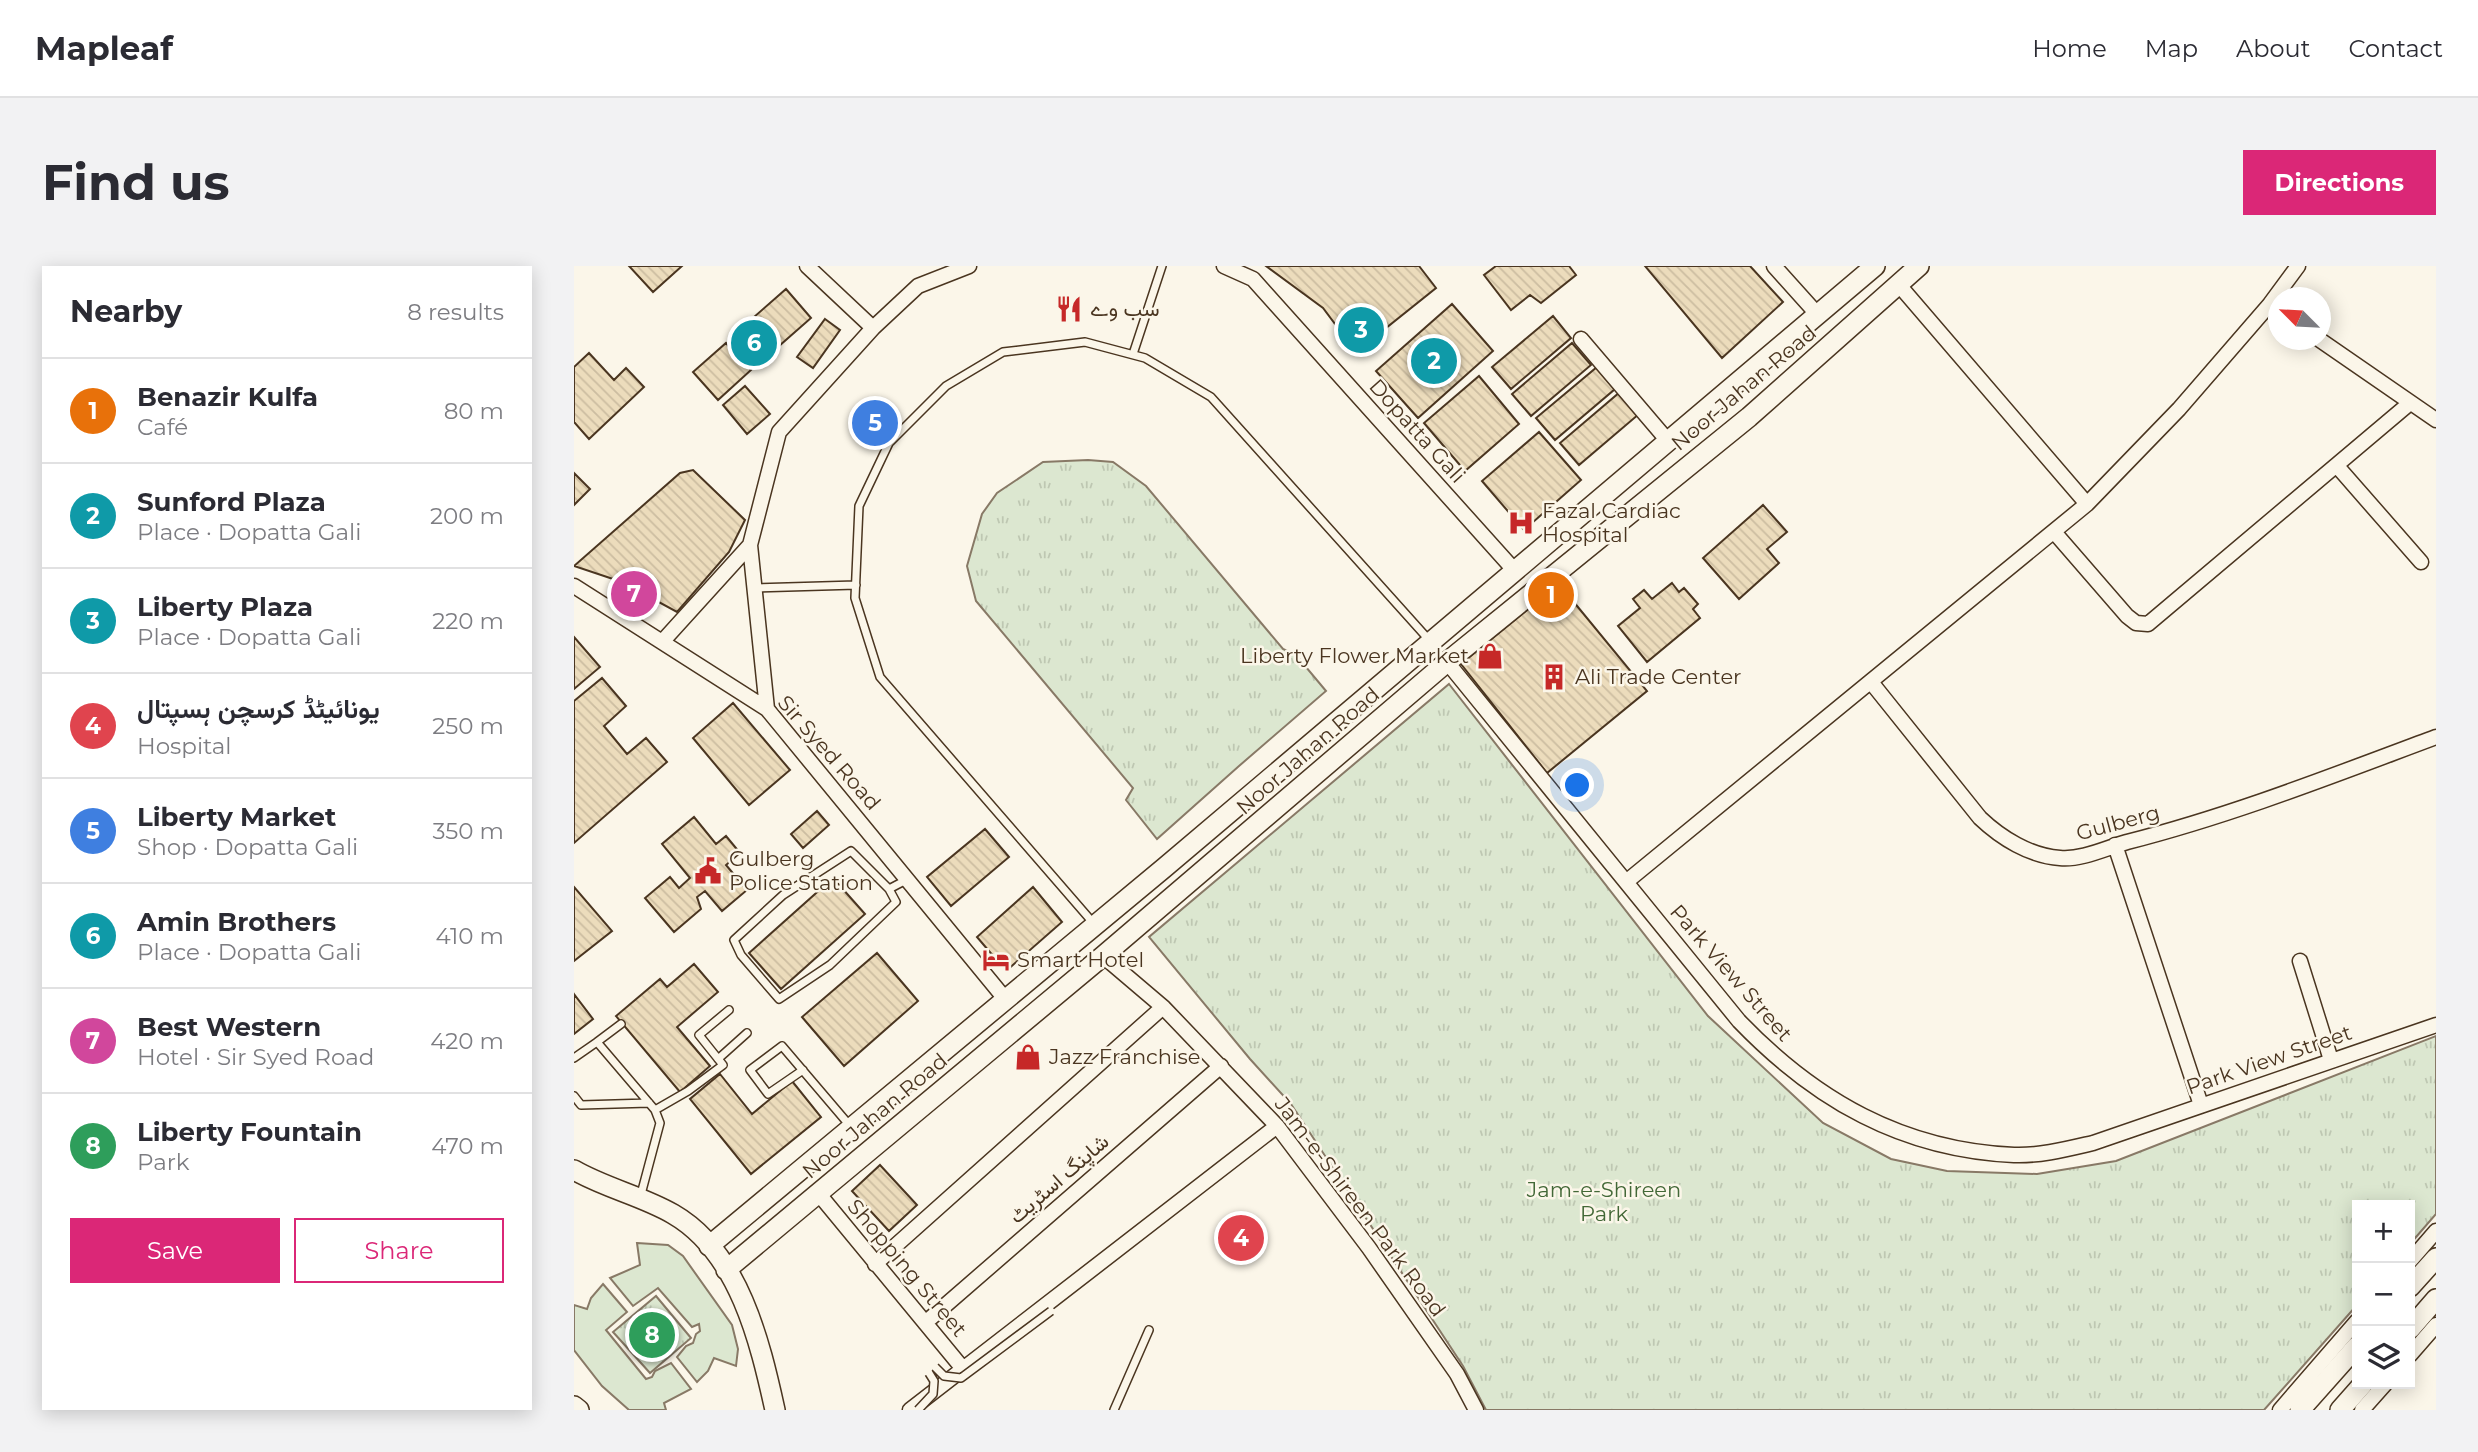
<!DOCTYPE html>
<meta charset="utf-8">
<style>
:root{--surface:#fff;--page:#f2f2f3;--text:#2b2b33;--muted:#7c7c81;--line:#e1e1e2;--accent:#db2777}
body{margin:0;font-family:Montserrat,Vazirmatn,sans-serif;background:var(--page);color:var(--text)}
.controls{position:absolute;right:21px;bottom:21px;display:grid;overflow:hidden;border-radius:0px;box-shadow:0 4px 18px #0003}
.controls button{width:63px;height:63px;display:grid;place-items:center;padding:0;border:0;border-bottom:2px solid var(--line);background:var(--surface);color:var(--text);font:35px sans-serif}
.compass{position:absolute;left:1694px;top:21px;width:63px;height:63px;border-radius:50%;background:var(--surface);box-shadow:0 4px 18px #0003;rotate:294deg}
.you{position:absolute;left:1004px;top:520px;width:24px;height:24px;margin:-18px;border:5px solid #fff;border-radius:50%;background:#1a73e8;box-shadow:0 0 0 10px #1a73e833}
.badge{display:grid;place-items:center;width:46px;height:46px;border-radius:50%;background:var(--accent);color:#fff;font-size:23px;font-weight:700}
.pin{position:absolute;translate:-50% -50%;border:4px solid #fff;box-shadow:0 2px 7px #0006}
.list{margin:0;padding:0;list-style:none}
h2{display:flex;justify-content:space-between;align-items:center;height:91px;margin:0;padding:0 28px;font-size:30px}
h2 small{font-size:23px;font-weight:400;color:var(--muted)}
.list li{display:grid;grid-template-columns:46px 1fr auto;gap:21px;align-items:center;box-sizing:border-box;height:105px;padding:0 28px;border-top:2px solid var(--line)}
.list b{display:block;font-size:26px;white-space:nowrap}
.list p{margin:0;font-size:23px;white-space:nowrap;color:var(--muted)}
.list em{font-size:23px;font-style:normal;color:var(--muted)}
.actions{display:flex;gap:14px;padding:21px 28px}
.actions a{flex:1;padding:16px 0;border:2px solid var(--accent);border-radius:0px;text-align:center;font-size:24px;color:var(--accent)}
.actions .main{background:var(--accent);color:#fff}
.icon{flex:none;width:38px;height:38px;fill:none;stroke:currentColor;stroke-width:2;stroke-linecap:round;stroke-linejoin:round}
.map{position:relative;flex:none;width:1862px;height:1144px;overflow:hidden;border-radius:0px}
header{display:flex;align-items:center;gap:42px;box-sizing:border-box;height:98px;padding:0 35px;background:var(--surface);border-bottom:2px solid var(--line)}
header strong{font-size:33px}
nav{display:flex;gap:38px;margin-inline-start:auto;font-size:24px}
.intro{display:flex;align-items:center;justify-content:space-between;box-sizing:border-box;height:168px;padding:0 42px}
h1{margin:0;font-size:49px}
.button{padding:18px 32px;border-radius:0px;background:var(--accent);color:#fff;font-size:24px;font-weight:700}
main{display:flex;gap:42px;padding:0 42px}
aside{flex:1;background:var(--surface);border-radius:0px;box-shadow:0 4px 18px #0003}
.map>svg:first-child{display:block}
</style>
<header>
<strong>Mapleaf</strong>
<nav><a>Home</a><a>Map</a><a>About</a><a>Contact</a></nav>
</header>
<div class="intro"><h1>Find us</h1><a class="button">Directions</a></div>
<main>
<aside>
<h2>Nearby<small>8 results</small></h2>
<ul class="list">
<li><span class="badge" style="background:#e8710a">1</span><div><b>Benazir Kulfa</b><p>Café</p></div><em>80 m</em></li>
<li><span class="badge" style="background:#0f9aa8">2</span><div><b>Sunford Plaza</b><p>Place · Dopatta Gali</p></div><em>200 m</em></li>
<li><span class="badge" style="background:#0f9aa8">3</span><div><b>Liberty Plaza</b><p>Place · Dopatta Gali</p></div><em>220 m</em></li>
<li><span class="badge" style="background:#e0444e">4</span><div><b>یونائیٹڈ کرسچن ہسپتال</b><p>Hospital</p></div><em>250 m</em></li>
<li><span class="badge" style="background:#3f7fe0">5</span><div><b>Liberty Market</b><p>Shop · Dopatta Gali</p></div><em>350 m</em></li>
<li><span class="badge" style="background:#0f9aa8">6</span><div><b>Amin Brothers</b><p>Place · Dopatta Gali</p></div><em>410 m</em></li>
<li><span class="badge" style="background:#d1479c">7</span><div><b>Best Western</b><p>Hotel · Sir Syed Road</p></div><em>420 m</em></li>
<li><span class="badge" style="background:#2e9e5b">8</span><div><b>Liberty Fountain</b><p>Park</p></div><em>470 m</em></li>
</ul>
<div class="actions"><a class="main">Save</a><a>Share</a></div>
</aside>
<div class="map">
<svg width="1862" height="1144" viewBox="0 0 1862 1144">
<defs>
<pattern id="park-tufts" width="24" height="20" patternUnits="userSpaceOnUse" patternTransform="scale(1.75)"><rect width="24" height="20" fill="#dce7d0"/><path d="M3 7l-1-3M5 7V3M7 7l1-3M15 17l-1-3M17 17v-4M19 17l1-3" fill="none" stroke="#bec7b2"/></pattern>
<pattern id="building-back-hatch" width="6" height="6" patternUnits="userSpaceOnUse" patternTransform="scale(1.75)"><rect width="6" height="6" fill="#ecdcbc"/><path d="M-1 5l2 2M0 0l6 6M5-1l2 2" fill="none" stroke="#ccbda1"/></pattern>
</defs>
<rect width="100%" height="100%" fill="#fbf6e9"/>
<path fill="#dce7d0" stroke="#887966" stroke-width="2" d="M63,977L94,979L109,990L158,1059L164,1083L162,1100L140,1092L134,1105L123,1116L103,1091L112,1080L119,1077L122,1068L126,1065L125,1058L118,1061L84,1022L59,1040L36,1012L66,999Z
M29,1018L53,1046L32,1064L72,1113L78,1111L81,1105L97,1097L117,1123L90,1137L92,1144H55L28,1120L0,1084V1039L13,1043L17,1032Z"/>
<path fill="url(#park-tufts)" stroke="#887966" stroke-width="2" d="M514,194L539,196L572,220L709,383L722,389L752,425L665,500L583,573L552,534L559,522L402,335L393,300L408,248L423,227L469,196Z
M875,418L1134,750L1249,857L1317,893L1373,905L1463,908L1542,895L1862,770V948L1836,978V939H1783V1039L1690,1144H912L889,1100L717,838L676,793L575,671Z
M82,1030L117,1072L76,1107L39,1066Z"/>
<path fill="url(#building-back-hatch)" stroke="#4a3520" stroke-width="2" d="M55,0H108L79,26Z
M692,0H845L862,22L782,86L749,42Z
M922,0H995L1002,9L967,37L956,29L937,44L910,9Z
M1071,0H1176L1209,36L1148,92Z
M212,23L237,52L205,80L180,51Z
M878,38L919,85L844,152L802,105Z
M979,50L997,72L937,123L918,101Z
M251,53L266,64L239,102L223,91Z
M176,55L202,82L184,99L158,72Z
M152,77L177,104L144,134L119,106Z
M998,77L1017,99L957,150L938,128Z
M15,87L40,114L52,102L70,121L15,173L0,156V101Z
M1023,101L1041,123L981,174L962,152Z
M905,110L945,158L891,205L850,157Z
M171,120L196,148L173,168L149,139Z
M1046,126L1065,148L1005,199L986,177Z
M965,166L1007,214L950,264L908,215Z
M119,204L171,254L155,286L103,346L48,316L0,300L106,207Z
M0,207L16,223L0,239Z
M1189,239L1213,266L1193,283L1205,297L1165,333L1129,292Z
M1098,317L1105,326L1110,322L1124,338L1119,343L1126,352L1073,396L1044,360L1066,342L1059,333L1070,324L1078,333Z
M985,318L1073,425L973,507L887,398Z
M0,371L26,401L0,423Z
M28,412L52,440L30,460L53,488L72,472L93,496L0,577V435Z
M159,437L216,504L175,539L119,472Z
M243,545L255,559L229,582L217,568Z
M120,551L142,578L152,570L166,587L152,599L173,624L148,645L131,625L123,631L127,643L100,666L71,632L96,611L105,622L116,612L88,578Z
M411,563L435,591L377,640L353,611Z
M259,612L291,648L207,723L175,687Z
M0,621L38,665L0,695Z
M459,621L488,656L432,705L403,671Z
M303,687L344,735L270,800L228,751Z
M120,698L144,726L103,761L136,800L106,826L42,750L86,713L93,721Z
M0,728L19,753L0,768Z
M146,808L178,848L218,815L247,851L177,908L116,833Z
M306,899L343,939L315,965L278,925Z"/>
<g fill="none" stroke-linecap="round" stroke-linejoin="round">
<g stroke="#4a3520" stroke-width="10">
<path id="lane" d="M559,88L588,0
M181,322L282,319
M315,623L277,585L209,629L160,674L167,689L205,733L256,699L322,636L315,623L334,613
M521,659L306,411L281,332L285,240L315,177L372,120L429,86L511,76L571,92L637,131L856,375
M23,776L47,758
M0,792L23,776L81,844L86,857L66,932
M144,793L173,767
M229,804L194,828L176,804L208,780L277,861
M0,830L7,839L75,837
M81,844L114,825L149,799L125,769L155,744
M540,1144L575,1064"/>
</g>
<g stroke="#4a3520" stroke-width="17">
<path id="street" d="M233,0L299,62L344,20L395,0
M650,0L679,13L941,305
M1200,0L1244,49
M1325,19L1513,238
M1007,73L1094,175
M1746,74L1862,154
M1763,200L1847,296
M1481,267L1553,350L1562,357L1574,358L1836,137
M0,320L193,443L432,734
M88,376L176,279
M873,396L1165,755C1241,834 1328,884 1440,889C1466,890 1493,883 1519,877L1862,759
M1297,416L1406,552C1427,572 1456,590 1486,592C1508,594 1532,582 1553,576C1659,549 1760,509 1862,471
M193,443L176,279L205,166L299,62
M1541,579L1627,839
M1052,616L1513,238L1605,143L1696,38L1724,0
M529,690L589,741L703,860L795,982L883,1108L902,1144
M1726,695L1757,794
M244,927L390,1104
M1836,995L1862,965
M301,998L589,741
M351,1057L647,800
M1836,1089L1862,1059
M336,1144L703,860
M1706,1144L1783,1055
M1788,1144L1811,1118"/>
</g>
<g stroke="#4a3520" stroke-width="22">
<path id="secondary" d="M0,904C31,922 68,930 99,948C165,986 186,1076 201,1144
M135,980L590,602L1301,0
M152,1004L529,690L873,396L1175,151L1345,0
M1836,1021L1862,992
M1836,1063L1862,1033
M0,1140L5,1144
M1726,1144L1783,1080
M1766,1144L1789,1118"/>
</g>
<use href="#lane" stroke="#fbf6e9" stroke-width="7"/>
<use href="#street" stroke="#fbf6e9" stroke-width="14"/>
<use href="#secondary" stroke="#fbf6e9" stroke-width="19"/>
<g stroke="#4a3520" stroke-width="10" stroke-linecap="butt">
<path id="lane-bridge" d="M361,1101L370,1110L387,1112L477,1045
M344,1144L359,1128L360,1115L355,1107"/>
</g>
<use href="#lane-bridge" stroke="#fbf6e9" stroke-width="7"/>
</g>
<defs>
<g id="restaurant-bare" transform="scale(2.1)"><path d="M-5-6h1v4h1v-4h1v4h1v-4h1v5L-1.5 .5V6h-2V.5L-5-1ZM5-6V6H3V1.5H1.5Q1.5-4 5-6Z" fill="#c62828" stroke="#fbf6e9" stroke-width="2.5" paint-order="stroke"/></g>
<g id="hospital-bare" transform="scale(2.1)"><path d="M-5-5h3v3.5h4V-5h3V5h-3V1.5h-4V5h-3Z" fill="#c62828" stroke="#fbf6e9" stroke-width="2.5" paint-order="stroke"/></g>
<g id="shop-bare" transform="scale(2.1)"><path d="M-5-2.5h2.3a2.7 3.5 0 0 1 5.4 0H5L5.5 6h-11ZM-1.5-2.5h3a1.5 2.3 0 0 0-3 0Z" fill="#c62828" stroke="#fbf6e9" stroke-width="2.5" paint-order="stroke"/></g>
<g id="building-bare" transform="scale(2.1)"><path d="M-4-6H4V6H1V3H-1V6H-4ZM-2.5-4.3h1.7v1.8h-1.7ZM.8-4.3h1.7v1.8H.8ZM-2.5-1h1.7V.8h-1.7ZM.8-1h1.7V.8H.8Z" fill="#c62828" stroke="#fbf6e9" stroke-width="2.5" paint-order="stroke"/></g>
<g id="civic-bare" transform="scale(2.1)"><path d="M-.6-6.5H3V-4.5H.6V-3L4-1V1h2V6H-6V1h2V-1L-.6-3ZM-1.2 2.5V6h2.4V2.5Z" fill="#c62828" stroke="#fbf6e9" stroke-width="2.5" paint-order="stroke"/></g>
<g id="hotel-bare" transform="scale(2.1)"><path d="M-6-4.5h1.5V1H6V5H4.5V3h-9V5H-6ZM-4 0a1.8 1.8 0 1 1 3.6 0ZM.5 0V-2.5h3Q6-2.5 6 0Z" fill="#c62828" stroke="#fbf6e9" stroke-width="2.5" paint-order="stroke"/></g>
</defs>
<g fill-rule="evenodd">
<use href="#restaurant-bare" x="495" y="43"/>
<use href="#hospital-bare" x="947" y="257"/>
<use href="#shop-bare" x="916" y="390"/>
<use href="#building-bare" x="980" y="411"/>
<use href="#civic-bare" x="134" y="605"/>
<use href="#hotel-bare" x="422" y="694"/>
<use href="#shop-bare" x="454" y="791"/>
</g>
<g text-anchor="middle" stroke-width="5" stroke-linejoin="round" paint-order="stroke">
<g font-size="21" fill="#4a3520" stroke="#fbf6e9" text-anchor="start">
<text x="516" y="50">سب وے</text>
<text x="968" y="252">Fazal Cardiac<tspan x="968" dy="24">Hospital</tspan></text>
<text x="895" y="397" text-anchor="end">Liberty Flower Market</text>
<text x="1001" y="418">Ali Trade Center</text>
<text x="155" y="600">Gulberg<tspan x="155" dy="24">Police Station</tspan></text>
<text x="443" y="701">Smart Hotel</text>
<text x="475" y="798">Jazz Franchise</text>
</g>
<g font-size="21" fill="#4a3520" stroke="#fbf6e9">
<text transform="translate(1170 122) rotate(-40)" y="7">Noor Jahan Road</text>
<text transform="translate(843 165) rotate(48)" y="7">Dopatta Gali</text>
<text transform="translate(734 485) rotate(-41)" y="7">Noor Jahan Road</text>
<text transform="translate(255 487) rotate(49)" y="7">Sir Syed Road</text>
<text transform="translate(1544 557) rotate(-15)" y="7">Gulberg</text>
<text transform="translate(1157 707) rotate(49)" y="7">Park View Street</text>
<text transform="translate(1695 794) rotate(-19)" y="7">Park View Street</text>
<text transform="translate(301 850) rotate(-40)" y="7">Noor Jahan Road</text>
<text transform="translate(485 913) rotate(-41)" y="7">شاپنگ اسٹریٹ</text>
<text transform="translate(786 941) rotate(53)" y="7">Jam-e-Shireen Park Road</text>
<text transform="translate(333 1002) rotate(50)" y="7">Shopping Street</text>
</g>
<g font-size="21" fill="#436837" stroke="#fbf6e9">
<text x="1030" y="931">Jam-e-Shireen<tspan x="1030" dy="24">Park</tspan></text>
</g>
</g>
</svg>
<div class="controls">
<button>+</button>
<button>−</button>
<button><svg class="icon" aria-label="layers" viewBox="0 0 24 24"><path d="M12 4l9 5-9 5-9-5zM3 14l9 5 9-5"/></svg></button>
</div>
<svg class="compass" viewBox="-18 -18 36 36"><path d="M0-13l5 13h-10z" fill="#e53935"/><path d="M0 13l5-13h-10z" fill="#7c7c81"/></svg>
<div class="you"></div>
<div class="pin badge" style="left:977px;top:329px;background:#e8710a">1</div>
<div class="pin badge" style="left:860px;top:95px;background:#0f9aa8">2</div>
<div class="pin badge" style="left:787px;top:64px;background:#0f9aa8">3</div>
<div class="pin badge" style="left:667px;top:972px;background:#e0444e">4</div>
<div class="pin badge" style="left:301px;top:157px;background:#3f7fe0">5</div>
<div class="pin badge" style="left:180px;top:77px;background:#0f9aa8">6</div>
<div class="pin badge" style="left:60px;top:328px;background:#d1479c">7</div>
<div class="pin badge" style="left:78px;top:1069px;background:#2e9e5b">8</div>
</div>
</main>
